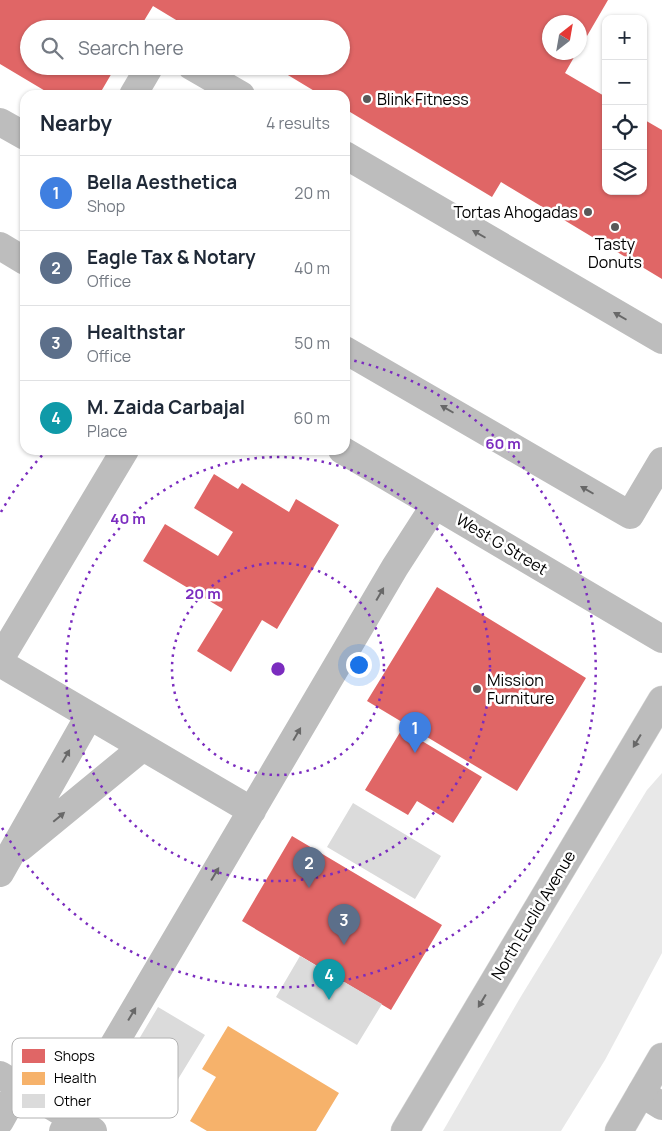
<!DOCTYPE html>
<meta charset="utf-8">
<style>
:root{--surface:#fff;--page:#f6f6f7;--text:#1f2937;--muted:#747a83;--line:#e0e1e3;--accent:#0f766e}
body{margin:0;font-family:Manrope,sans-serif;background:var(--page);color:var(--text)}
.controls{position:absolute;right:15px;top:15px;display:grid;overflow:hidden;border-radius:10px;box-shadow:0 1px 4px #0004}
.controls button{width:45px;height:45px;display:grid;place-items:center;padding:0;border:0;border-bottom:1px solid var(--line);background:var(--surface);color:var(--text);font:25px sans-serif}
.compass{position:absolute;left:542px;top:15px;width:45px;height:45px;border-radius:50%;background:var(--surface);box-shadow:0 1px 4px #0004;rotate:31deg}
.you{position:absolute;left:358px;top:664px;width:18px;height:18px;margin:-12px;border:4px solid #fff;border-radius:50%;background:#1a73e8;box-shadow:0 0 0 8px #1a73e833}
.badge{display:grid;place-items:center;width:32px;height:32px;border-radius:50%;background:var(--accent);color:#fff;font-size:16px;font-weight:700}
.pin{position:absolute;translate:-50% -41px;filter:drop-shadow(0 1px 2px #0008)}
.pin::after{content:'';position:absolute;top:26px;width:18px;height:15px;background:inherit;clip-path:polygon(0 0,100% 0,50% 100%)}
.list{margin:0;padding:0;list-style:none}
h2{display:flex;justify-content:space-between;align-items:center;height:65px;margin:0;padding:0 20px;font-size:21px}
h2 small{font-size:16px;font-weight:400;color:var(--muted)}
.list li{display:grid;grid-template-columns:32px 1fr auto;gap:15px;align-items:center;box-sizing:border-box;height:75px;padding:0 20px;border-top:1px solid var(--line)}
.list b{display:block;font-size:19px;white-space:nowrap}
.list p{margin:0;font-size:16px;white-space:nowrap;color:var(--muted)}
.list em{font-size:16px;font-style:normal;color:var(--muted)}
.icon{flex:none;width:28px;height:28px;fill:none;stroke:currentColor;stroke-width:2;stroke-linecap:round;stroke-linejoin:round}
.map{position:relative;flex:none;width:662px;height:1131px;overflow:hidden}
.search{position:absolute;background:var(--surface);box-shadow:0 1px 4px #0004;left:20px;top:20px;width:330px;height:55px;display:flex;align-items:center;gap:12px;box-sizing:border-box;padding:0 18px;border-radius:28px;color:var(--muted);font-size:19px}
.panel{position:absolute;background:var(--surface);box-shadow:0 1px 4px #0004;left:20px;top:90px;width:330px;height:365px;border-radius:15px}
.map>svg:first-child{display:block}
</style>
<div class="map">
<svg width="662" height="1131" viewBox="0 0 662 1131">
<rect width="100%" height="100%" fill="#fff"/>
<path fill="#e8e8e8" d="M662,773V953L605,1060L561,1131H443L520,998L647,790Z"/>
<path fill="#e06666" d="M0,0H608L580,48V22H550V52H577L565,73L606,97V191H643V119L662,130V279L501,182L492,197L345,109V95H321L273,66H341V29H191L153,6L139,29H29V66H116L99,95H52L0,64Z
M214,474L238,489L242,483L289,512L296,499L339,525L277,629L262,620L231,672L197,651L223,609L143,561L165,524L218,556L233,532L194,508Z
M437,587L586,678L517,791L367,701Z
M402,729L482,777L453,823L417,801L408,815L365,790Z
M292,836L442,925L391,1010L242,921Z"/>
<path fill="#f6b26b" d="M228,1026L339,1093L316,1131H207L190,1121L216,1077L202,1069Z"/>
<path fill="#dbdbdb" d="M353,803L441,856L415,899L327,847Z
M300,956L382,1004L357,1045L276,997Z
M158,1007L205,1035L169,1094L123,1066Z"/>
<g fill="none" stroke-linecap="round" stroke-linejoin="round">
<g stroke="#dbdbdb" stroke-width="29">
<path id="major" d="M405,1131L662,700
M619,1131L662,1057"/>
</g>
<path stroke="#bdbdbd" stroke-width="28" d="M191,66L241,95
M133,95L150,66
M0,122L25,136
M345,155L662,340
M0,246L25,261
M345,350L630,515L662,461
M342,450L662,639
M0,659L125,450
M0,663L252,811
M20,848L143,747
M0,873L89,716
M0,1075L93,1131
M641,1093L662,1106
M0,1121L19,1087
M63,1131L395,567L435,505"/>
<use href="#major" stroke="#bdbdbd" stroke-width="28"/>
</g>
<defs><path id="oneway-solid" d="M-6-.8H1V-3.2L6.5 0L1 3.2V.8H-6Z" transform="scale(1.25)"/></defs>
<g fill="#686868">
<use href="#oneway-solid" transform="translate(479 234) rotate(-150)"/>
<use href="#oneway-solid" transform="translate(620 316) rotate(-150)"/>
<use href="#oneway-solid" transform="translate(447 409) rotate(-150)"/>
<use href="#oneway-solid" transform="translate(587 490) rotate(-150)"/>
<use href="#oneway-solid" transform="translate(380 594) rotate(-60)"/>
<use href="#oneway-solid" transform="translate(297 734) rotate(-60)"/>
<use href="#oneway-solid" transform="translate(637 741) rotate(121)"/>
<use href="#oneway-solid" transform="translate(66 756) rotate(-60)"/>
<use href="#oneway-solid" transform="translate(59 817) rotate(-40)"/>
<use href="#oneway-solid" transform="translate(215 874) rotate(-59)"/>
<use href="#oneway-solid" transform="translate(482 1001) rotate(121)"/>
<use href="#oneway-solid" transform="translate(132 1014) rotate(-59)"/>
</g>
<g fill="none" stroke="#7b2cbf" stroke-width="2.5" stroke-dasharray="2.5 5">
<circle cx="278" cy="669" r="106"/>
<circle cx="278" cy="669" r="212"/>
<path d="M1 512A318 318 0 0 1 47 450M347 359A318 318 0 1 1 1 826"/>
</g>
<g fill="#595959" stroke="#fff" stroke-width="2">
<circle cx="367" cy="99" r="5"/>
<circle cx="588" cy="212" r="5"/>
<circle cx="615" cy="227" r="5"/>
<circle cx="477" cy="689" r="5"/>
</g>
<g text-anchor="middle" stroke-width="5" stroke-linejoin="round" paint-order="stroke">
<g font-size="16" fill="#000" stroke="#fff" text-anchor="start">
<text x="377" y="105">Blink Fitness</text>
<text x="578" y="218" text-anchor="end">Tortas Ahogadas</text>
<text x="615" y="250" text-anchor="middle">Tasty<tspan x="615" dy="18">Donuts</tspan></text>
<text x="487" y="686">Mission<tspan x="487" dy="18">Furniture</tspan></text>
</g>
<g font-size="16" fill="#000" stroke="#fff">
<text transform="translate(502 544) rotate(31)" y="6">West G Street</text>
<text transform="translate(533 915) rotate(-59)" y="6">North Euclid Avenue</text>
</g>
</g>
<rect x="12" y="1038" width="166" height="80" rx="8" fill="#fff" stroke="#b2b2b2" stroke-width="1"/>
<rect x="22" y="1049" width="23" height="14" fill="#e06666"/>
<rect x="22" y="1072" width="23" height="13" fill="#f6b26b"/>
<rect x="22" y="1094" width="23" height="14" fill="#dbdbdb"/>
<g font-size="14" fill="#000">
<text x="54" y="1061">Shops</text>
<text x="54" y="1083">Health</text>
<text x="54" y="1106">Other</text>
</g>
<circle cx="278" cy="669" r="8" fill="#7b2cbf" stroke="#fff" stroke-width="2.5"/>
<g font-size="15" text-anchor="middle" font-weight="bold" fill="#7b2cbf" stroke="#fff" stroke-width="5" stroke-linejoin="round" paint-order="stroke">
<text x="503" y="449">60 m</text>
<text x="128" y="524">40 m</text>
<text x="203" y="599">20 m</text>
</g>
</svg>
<div class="controls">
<button>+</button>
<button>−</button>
<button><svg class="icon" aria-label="locate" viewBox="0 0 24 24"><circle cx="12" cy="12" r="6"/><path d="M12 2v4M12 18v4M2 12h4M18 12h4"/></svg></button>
<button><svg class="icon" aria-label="layers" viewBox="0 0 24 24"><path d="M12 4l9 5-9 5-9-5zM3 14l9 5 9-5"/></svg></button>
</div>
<svg class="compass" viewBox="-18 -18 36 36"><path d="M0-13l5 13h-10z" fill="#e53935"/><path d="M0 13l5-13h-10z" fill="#747a83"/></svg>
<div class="you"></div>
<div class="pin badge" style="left:415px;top:753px;background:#3f7fe0">1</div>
<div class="pin badge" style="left:309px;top:888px;background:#5c6f8a">2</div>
<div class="pin badge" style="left:344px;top:945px;background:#5c6f8a">3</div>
<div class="pin badge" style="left:329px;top:1000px;background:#0f9aa8">4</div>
<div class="search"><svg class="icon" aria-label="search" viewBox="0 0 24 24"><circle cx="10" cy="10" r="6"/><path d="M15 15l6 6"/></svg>Search here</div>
<section class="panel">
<h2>Nearby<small>4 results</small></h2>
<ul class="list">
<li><span class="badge" style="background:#3f7fe0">1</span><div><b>Bella Aesthetica</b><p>Shop</p></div><em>20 m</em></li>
<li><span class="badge" style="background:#5c6f8a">2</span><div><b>Eagle Tax &amp; Notary</b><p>Office</p></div><em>40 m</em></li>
<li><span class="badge" style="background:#5c6f8a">3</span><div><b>Healthstar</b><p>Office</p></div><em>50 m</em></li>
<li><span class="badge" style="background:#0f9aa8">4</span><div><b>M. Zaida Carbajal</b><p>Place</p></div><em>60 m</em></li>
</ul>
</section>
</div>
